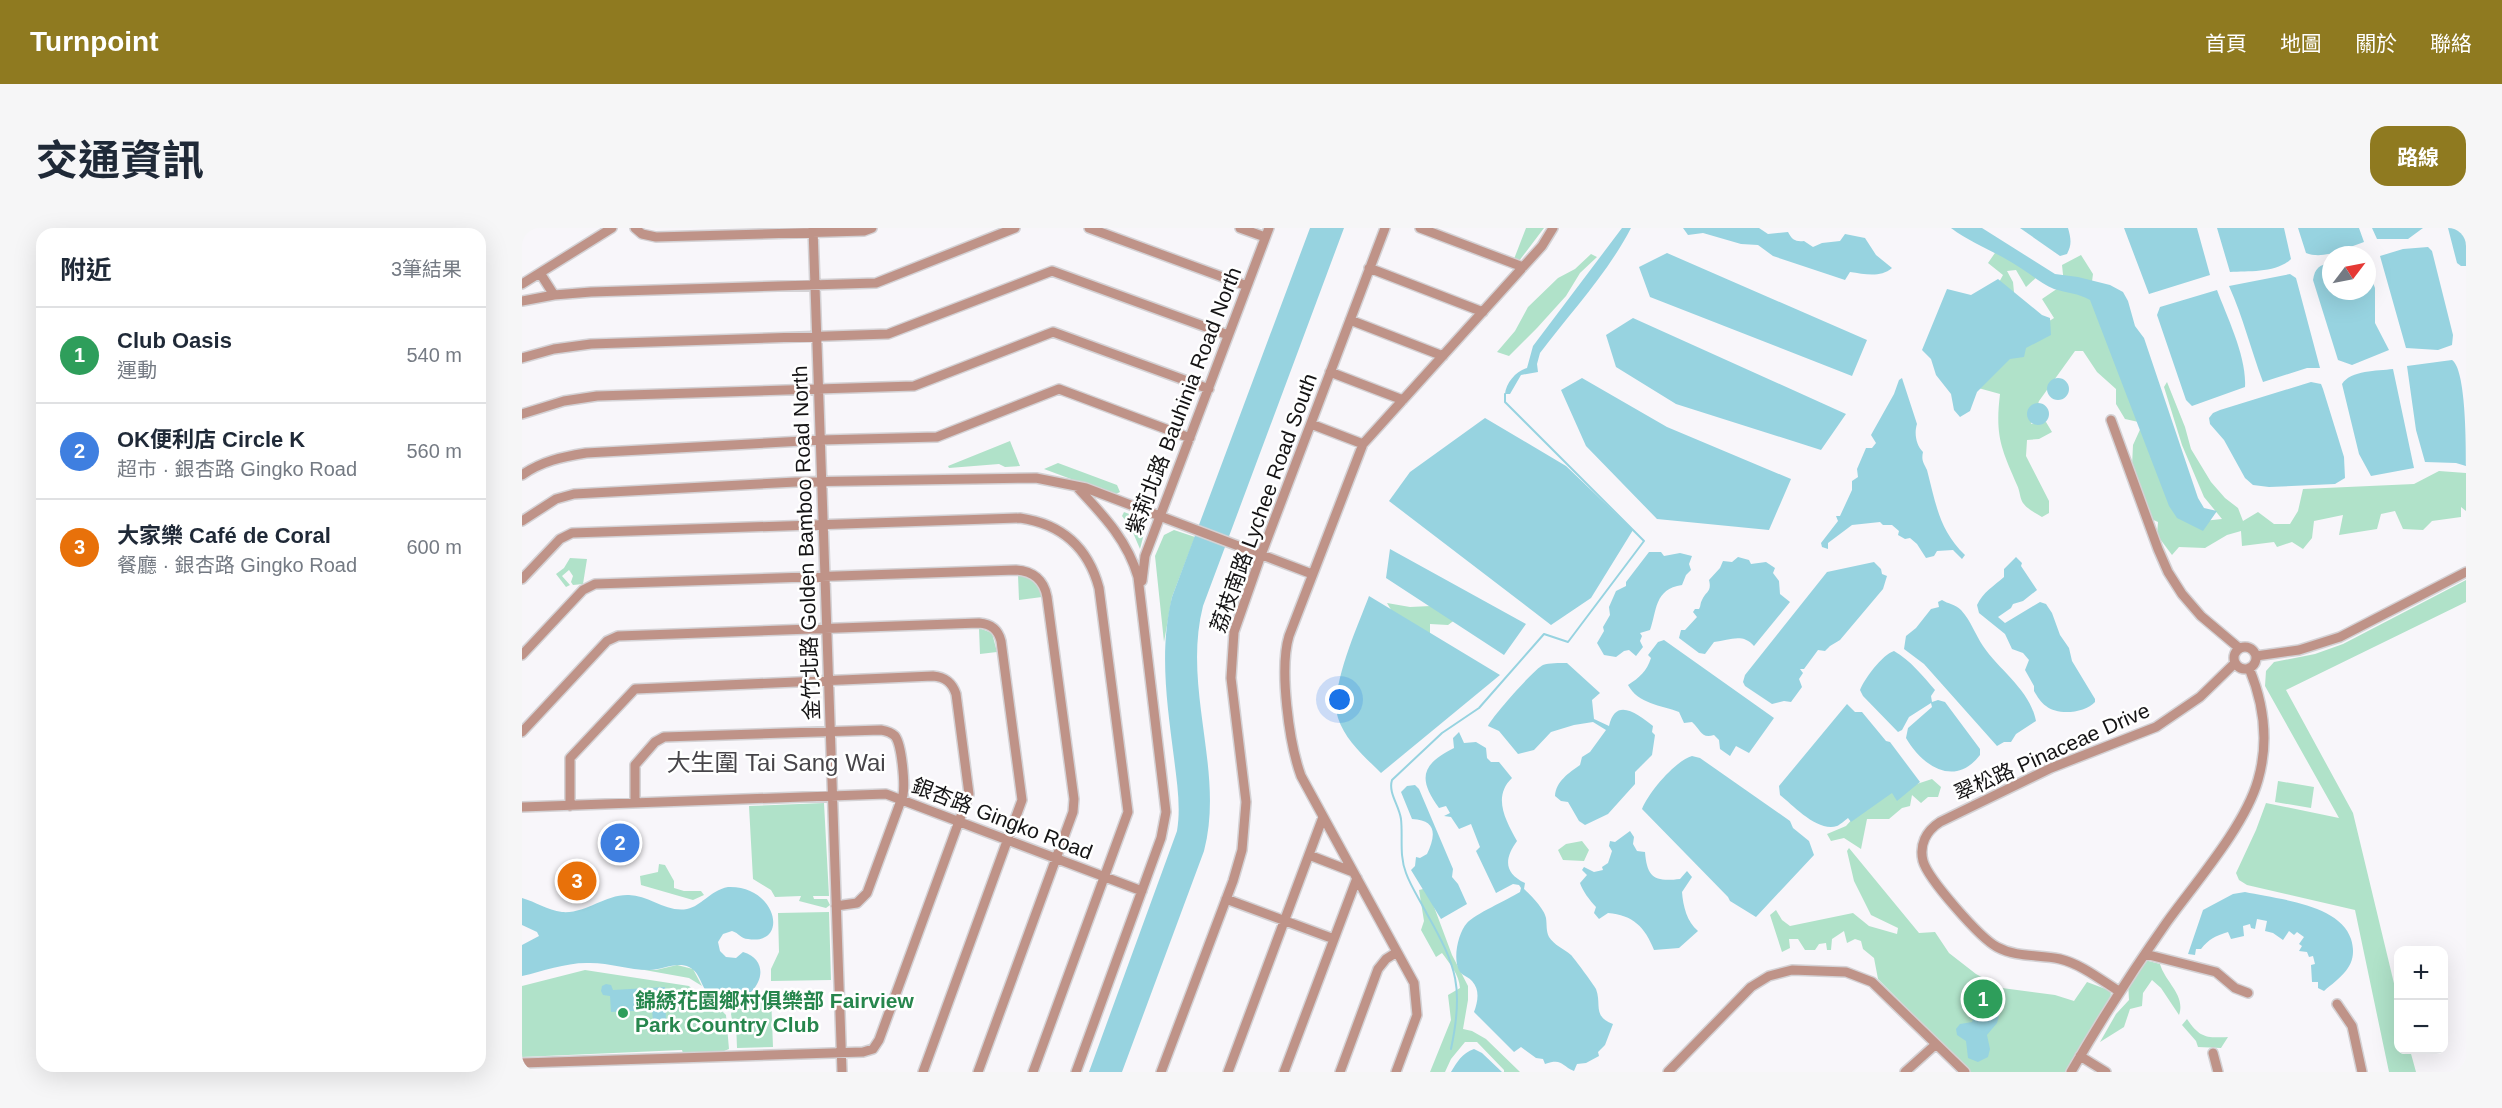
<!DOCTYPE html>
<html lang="zh-TW">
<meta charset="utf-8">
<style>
:root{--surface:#fff;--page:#f6f6f7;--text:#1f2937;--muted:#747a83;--line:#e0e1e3;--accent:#8f7a20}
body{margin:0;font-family:Arial,"Noto Sans TC",sans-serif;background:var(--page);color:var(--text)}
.controls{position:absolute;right:18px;bottom:18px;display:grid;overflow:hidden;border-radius:12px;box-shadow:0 6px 24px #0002}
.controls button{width:54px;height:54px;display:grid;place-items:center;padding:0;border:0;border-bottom:2px solid var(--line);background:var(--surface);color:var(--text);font:30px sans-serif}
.compass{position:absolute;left:1800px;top:18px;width:54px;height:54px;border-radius:50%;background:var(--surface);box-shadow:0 6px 24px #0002;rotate:58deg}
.you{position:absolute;left:818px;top:472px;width:21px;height:21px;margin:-15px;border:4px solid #fff;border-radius:50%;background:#1a73e8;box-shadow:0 0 0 9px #1a73e833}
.badge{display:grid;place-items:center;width:39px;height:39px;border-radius:50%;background:var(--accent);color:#fff;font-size:20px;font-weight:700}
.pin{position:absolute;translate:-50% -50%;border:3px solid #fff;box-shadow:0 2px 6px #0006}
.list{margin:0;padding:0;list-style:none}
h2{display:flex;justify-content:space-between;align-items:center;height:78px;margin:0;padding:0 24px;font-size:26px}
h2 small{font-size:20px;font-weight:400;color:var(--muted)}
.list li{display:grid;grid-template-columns:39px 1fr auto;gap:18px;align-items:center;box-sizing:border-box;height:96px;padding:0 24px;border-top:2px solid var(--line)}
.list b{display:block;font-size:22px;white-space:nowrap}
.list p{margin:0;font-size:20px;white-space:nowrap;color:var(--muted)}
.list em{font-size:20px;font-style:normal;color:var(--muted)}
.map{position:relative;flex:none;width:1944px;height:844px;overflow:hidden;border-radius:18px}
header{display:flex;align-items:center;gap:36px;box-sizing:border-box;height:84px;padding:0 30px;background:var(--accent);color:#fff}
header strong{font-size:28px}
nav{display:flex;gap:33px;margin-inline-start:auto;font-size:21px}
.intro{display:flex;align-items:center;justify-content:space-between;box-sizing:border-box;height:144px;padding:0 36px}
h1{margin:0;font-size:42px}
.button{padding:15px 27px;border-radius:18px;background:var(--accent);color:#fff;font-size:21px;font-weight:700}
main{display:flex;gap:36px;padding:0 36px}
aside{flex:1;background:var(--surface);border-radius:18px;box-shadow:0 6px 24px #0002}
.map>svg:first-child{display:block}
</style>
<header>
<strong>Turnpoint</strong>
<nav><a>首頁</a><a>地圖</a><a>關於</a><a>聯絡</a></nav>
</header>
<div class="intro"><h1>交通資訊</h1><a class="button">路線</a></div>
<main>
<aside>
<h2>附近<small>3筆結果</small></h2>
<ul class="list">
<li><span class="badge" style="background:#2e9e5b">1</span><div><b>Club Oasis</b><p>運動</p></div><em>540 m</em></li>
<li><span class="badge" style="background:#3f7fe0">2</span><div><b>OK便利店 Circle K</b><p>超市 · 銀杏路 Gingko Road</p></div><em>560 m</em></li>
<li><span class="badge" style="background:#e8710a">3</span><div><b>大家樂 Café de Coral</b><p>餐廳 · 銀杏路 Gingko Road</p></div><em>600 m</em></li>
</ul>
</aside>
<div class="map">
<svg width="1944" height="844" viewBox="0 0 1944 844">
<rect width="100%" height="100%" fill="#f8f6fa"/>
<path fill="#b0e2c9" d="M1004,0H1022L997,33L992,31Z
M1475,22L1518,46L1504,59L1494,42L1485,43L1491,54L1493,74L1475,58L1481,47L1466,35Z
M1069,26L1075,29L1058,45L1044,68L1015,100L987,128L975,124L993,103L1006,79L1036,50L1053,41Z
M1559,27L1571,46L1569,61L1681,293L1700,291L1682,269L1660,217L1642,159L1645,154L1663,199L1669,221L1689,254L1703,270L1716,280L1721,293L1736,284L1752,296H1768L1776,283L1781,261L1892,256L1917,243L1944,245V283L1939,279V289L1910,293L1901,302L1881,301L1873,283L1859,286L1855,301L1817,307L1821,287L1792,293L1790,310L1781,321L1770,314L1755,319L1752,314L1720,318L1719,303L1705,307L1683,320L1657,319L1650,327L1635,307L1636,294L1627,290L1610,238L1611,217L1621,195L1603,191L1594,176V161L1575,144L1561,123H1553L1517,173L1509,196L1524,194L1530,204L1517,211L1505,212L1504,228L1527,273V285L1520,289C1515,286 1505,281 1501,275C1498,271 1498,263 1495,257C1479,220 1473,208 1478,166L1449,158L1510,104L1532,90L1520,71L1542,56L1540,37Z
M488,213L498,238L483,239L477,236L427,240L426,238Z
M536,235L595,257L598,264L592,267L522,241Z
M602,284L620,291L624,298L618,321L609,300L600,288Z
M652,302L673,309L650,369L642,414L633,328L642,307Z
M48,330L65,331L61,356L51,357L49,354L51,348L47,342L40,348L48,357L44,359L34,346L42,340Z
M496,347C510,349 517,356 520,369L497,372Z
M1944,352V374L1764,462L1831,585L1876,772V822H1888L1894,844H1867L1833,682L1725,657L1717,652L1714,645L1734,602L1744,575L1817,590L1743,458L1744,443L1752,434L1793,426L1821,416Z
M865,375L888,379L929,377L945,383L926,397L908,396V415L883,405Z
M457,400L470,405L475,424L458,426Z
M1410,551L1419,559L1416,569H1406L1399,575L1390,567L1388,578L1380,580L1367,591H1345L1339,621L1322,610L1309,613L1305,606L1324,598L1343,577L1355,569Z
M1756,553L1792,559L1789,580L1753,574Z
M302,575L307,668H291L292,671H305L308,677L304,680L277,673L279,668L253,669L249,662L231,651L227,578Z
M1060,613L1067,622L1062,633L1041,632L1036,622L1044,616Z
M1327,620L1397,705L1413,704L1427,725L1454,746L1480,760L1533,767L1552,773L1565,754L1589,763L1588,777L1543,844H1448L1356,751L1352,730L1341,721L1339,713L1333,711L1325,715L1322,703L1310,711L1309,722H1305L1304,715L1297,716L1293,722H1283L1276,711H1267L1268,720L1260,724L1248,687L1254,682L1260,692L1268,698L1331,685L1347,698L1375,706L1376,700L1349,687L1332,653L1325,623Z
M137,636L143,637L152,653V660L162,663H179L182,667L171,672L119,657L118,648L136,644Z
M905,660L930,727L946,758V772L941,801L950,803L964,811L998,844H982V842L955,814H943L929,831L923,844H908L929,792L926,767L938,760C937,746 928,736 920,725L914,729L899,702L902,693L897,662Z
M307,684L309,752L249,753V741L257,724L256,685Z
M1619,731L1638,736C1643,754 1664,767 1657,787L1639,760L1630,752L1621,765L1620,778L1608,781L1602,799L1578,814L1594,786L1607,772L1606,754Z
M155,737L171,741L180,758L167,750L117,741L134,742Z
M63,742L167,758L184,775L197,780L204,787L207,821L195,826L162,828L160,822L0,829V758Z
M236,767H249L251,819L215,820L214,795L210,792L209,786L213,775L230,772Z
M1665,791C1678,810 1684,810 1706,809L1699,820L1676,819L1674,813L1660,797Z"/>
<path fill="#97d3e0" d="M788,0H822L681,378C660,461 703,543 682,623L600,844H567L655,603C659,579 655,555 652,530C645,475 637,423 650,369Z
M1100,0H1109C1085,46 1049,84 1018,125L1015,136L1016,144L999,147L988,166H983C984,155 994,143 1005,140L1011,118Z
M1161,0H1237L1246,6L1266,4C1270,12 1274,14 1282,13L1291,19L1300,15L1318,13L1323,6L1343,10L1354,27L1370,40C1358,50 1343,46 1328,44L1323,52L1251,28L1236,17L1219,16L1181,5L1166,7Z
M1429,0H1460L1533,46L1556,49L1588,57L1601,64L1606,73L1613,98L1622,110L1676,270L1682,280L1695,283L1681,303L1655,290L1647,278L1568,72C1556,65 1545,65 1532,61C1519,56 1509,46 1497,39C1475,24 1450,16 1429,0Z
M1498,0H1546C1549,11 1550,16 1545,26L1538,28Z
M1602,0H1675L1688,47L1627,66Z
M1695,0H1762L1769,31C1755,45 1727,43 1708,44Z
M1776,0H1837L1842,14C1824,20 1802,32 1784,25Z
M1850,0H1901L1886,11H1855Z
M1926,0H1944V38H1939L1935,35Z
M1906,19L1910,23L1931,107L1930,117L1916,122L1884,120L1858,28L1881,21Z
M1145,25L1345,112L1330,148L1128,69L1117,39Z
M1809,35V63H1845V39L1853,60V95L1867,122L1830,137L1816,132L1791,52C1793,40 1797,37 1809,35Z
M1768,46L1774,50L1798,140H1785L1741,154C1729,122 1721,89 1707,58Z
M1476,51L1520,87L1528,90L1529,107L1504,120L1502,129L1488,131L1455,164L1448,183L1438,189L1432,182L1429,166L1414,147L1409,131L1400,122L1425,61L1449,67Z
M1695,62C1705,89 1725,129 1723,159L1670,178L1664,172L1635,87L1638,79Z
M1111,90L1324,186L1299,222L1154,176L1094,139L1084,107Z
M1930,132C1944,141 1944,216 1944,238L1934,235L1903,234L1894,202L1885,138Z
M1871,141L1892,240L1849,248L1837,226L1820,156C1829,142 1855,143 1871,141Z
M1525 161a11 11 0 1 1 22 0a11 11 0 1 1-22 0Z
M1060,150L1145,199L1269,251L1247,302L1135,291L1064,218L1039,162Z
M1380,150L1395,196C1392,205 1394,217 1401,224C1399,233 1402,235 1405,242C1414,276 1417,302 1443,327L1440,331L1431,322L1415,323L1412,328L1404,330L1395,316L1388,310L1383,311L1376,307L1377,303L1370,297H1361L1358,294L1330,297L1306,315V321L1300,319L1299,315L1316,293L1314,288H1318L1330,262V253L1336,249L1335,241L1344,220H1350L1354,215L1349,207L1372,166L1377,152Z
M1789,154L1799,156L1801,161L1822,229L1823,250L1813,256L1747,259L1731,257L1723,250L1702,212L1688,196L1687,190L1691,185L1698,182Z
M1505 186a11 11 0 1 1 22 0a11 11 0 1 1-22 0Z
M963,190L1044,238L1111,302L1069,370L1029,397L867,273L888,244Z
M868,321L1004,396L982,427L864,350Z
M1127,324H1139L1142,328L1158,325L1170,328L1167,336L1169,342L1164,347L1160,357C1132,361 1135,383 1128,402L1118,405L1120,408L1118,413L1121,419L1114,428L1107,422L1102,423L1094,429L1082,427L1075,415L1082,403L1081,399L1088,387L1087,379L1094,363L1104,358V354Z
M1216,329L1227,332L1229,336L1244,334L1253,340L1251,345L1257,353L1258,366L1268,374L1232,418C1221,405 1208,412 1192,414L1183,426L1177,425L1157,410L1159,402H1163L1175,389L1171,384L1173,381H1177C1179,378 1178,375 1180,372C1184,363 1190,364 1187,352L1198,340L1201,333L1210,334Z
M1494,329L1500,335L1499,338L1515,362L1501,373L1491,376L1489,380L1476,389L1483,395L1518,374L1524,376L1530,385L1538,407L1547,420L1550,433L1573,471V474C1563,485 1536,488 1524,478C1519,475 1515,468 1512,463V458L1503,442L1507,432L1501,425L1490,421L1483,406L1457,385L1455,377C1461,364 1472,358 1482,349V341Z
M1352,334L1359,341L1360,346L1365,348L1361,361L1318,412L1308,418L1303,423L1296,422L1282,441H1278L1281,445L1277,451L1280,459L1269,474L1262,473L1250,476L1223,458L1221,454L1223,447L1305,344Z
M847,368L978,447L859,545C843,529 823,512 816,490C807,460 836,398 847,368Z
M1420,372C1426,376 1433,376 1439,382C1449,393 1453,406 1461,418C1478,443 1508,462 1514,493L1494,506L1489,514H1482L1475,518L1402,436L1382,421L1384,408L1394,400L1409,381L1417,379L1416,374Z
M1142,412L1252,490L1227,525L1214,518L1208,528L1198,521L1197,512L1192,507C1179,511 1179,502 1170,494L1162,495L1157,484C1139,477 1116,476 1106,457C1117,450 1125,443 1129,430L1126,427L1136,414Z
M1372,423C1388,432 1401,448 1413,462L1409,468L1410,474L1416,472L1423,474L1458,521V527C1433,560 1400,538 1384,510L1386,500L1410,479L1409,475L1387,489L1380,502L1376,504L1341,468L1338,462C1343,450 1360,427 1372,423Z
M1045,435L1078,465L1070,472L1072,491L1087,498C1094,468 1116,487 1131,498L1130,504L1133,507L1130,527L1113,544V556L1086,586L1063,597L1057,593L1046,574L1039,573L1033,568C1034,553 1047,545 1058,537L1060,529L1068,524L1084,502L1071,494L1052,497L1029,504L1012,522L996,526L977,503L966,498C969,490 1013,440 1021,437C1027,435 1037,435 1045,435Z
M1325,476L1333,484H1340L1364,513L1368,514L1398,554L1375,573L1370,565L1329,594L1326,590C1323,592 1318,597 1315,598C1295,604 1272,578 1258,567L1257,558Z
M937,504L942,515L954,514L964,520L965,530L969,534H977L990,550C970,569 984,593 995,613C982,631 982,645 1003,655L1002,661C1009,667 1023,682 1024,690C1025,697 1024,703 1027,709C1032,717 1042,721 1049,727C1052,730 1072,757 1074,761C1080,777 1070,788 1091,796L1083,817L1076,824L1077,828L1064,835L1055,836L1052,843C1039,838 1041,830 1023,836L1021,831L1014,830L999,819L992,824L952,784C956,773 958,762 950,753C947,749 941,748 938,744C930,732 936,705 945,695C953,686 985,672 998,664L999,660L997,657L991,656L974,665L954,623L958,619L949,596L937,601L929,589L922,588L928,585L924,578L917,580C895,550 900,536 932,520L931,510Z
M1170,528L1178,530L1268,593L1271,600L1287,613L1292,627L1234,689L1208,673L1206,669L1120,581C1127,564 1153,533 1170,528Z
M893,557L897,561L931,641L930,649L936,656L945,676L919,691L889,642L893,638L894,629L898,630L905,626C914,607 915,592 890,591L879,564L885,558Z
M1108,603L1112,609L1111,616L1115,623L1123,624C1125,650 1133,654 1158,651L1165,643L1170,649L1160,664C1161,678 1165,694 1176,703L1157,720L1132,722C1123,699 1111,687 1086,685L1077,691L1072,685L1074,679C1068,673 1060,662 1058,655L1065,647L1060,642L1062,639L1072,644L1081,642L1080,639L1086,635L1090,623L1087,618L1088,613L1093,614Z
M206,659C255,657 268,718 226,711C219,711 217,705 210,703L201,706L196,714L198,723L204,729L214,730L221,724C254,734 235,774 206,773C176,773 184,747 167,739C155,733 140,742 127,742C107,742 88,735 68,735C45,734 22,743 0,748V717L17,708L15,704L0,697V670C14,674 25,682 40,684C64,686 83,666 107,667C126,667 145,685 165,681C180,678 187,663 206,659Z
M1723,664C1755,671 1818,676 1829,711C1837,737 1820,748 1802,763L1796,760V754H1790L1789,737L1793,736L1791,728L1787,729L1785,724L1777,723L1780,718L1777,716L1782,709L1775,704L1772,707L1767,703L1761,712L1751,705L1743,703L1745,693L1735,691L1733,701L1729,700L1728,696L1721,698L1722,708L1709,711L1706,704C1693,708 1687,711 1679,721H1674L1673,727L1666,726L1681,682L1711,666Z
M84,756L89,757L91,762L143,759L144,793H131L130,782L89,784L88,768L81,767L79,763L80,758Z
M1461,777L1472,779L1477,788L1475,795L1465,807L1468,821L1466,829L1456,834L1446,830L1444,813L1435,807L1434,801L1438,796L1450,794L1455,782Z
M952,821L960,825L980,844H929C935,834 940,825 952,821Z"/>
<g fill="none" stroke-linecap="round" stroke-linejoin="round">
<path stroke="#97d3e0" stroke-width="2" d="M929,821C942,760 935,739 905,686C898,672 889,659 884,645C877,627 881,609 879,591C877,577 866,565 870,552L920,505L957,480L1022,406L1046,414L1122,313L983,174V166"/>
<g stroke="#d4d2d5" stroke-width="12">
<path id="minor" d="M113,0L120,6L134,9L342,3L350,0
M291,0L320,844
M567,0L725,58
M718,0L743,9
M898,0L1001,39
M847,40L961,84
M18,45L32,67
M0,56L90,0
M0,73L32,67L69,64L354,55L493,0
M828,92L921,128
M0,130L32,121L69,116L366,106L530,43L706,107
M808,144L881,172
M0,186L42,173L75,168L392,158L531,104L687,161
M1589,192L1636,321L1646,344L1660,366L1679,388L1717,420
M789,196L841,216
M0,247C20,233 40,229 64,225L299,212L415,209L537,161L668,210
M0,293L34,271L52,266L274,254L514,250L564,260L790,346
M0,351L38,311L50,305L498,290C540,296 566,319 577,360L606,584L511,844
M620,353L623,328L747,0
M1712 430a11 11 0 1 1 22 0a11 11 0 1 1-22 0Z
M0,427L61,362L73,356L494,342C511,343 522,352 525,369L552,571L551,584L456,844
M1734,428L1777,422L1818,409L1944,344
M0,504L85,413L96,408L457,395C469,396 476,401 479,413L500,572L401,844
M113,575V537L133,514L142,509L359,502C365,503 369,504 373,508C380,517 383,556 381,567L345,665L335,675L314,678
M0,579L364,566L620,663
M787,627L831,644
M704,671L812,711
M1623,726L1694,744L1713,760L1726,765
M1598,764C1579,752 1559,736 1538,731C1517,726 1495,730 1475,719C1458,710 1406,651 1401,633C1397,617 1404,603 1418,594L1529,540L1634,499L1678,469L1713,435
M1815,776L1830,798L1840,844
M1691,825L1696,844
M1558,828L1584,844
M0,835L341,824L351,821L357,812L447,566L434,466C430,454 423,449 411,448L113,461L48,530V578
M554,844L639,610L644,584L616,349C605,311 580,286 554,258
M639,844L711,653L720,622L724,574L709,450L712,404L739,327L863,0
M706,844L801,589
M762,844L835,650
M818,844L856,741L864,731L875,724
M874,844L895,787L892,755L779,548C767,515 757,441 767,408L841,216L1020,18L1031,0
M1146,844L1229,759L1247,748L1270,742L1324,744L1350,754L1443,844
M1383,844L1413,817
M1549,844C1579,792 1611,742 1645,694C1674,654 1723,598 1736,552C1747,514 1742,476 1727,440"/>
</g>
<use href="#minor" stroke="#bf9388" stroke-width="9"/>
</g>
<circle fill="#2e9e5b" stroke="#fff" stroke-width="2" cx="101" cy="785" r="6"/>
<g text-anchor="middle" stroke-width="5" stroke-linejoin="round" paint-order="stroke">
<g font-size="21" fill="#151415" stroke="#fff">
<text transform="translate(662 173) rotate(-69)" y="7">紫荊北路 Bauhinia Road North</text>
<text transform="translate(742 275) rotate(-70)" y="7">荔枝南路 Lychee Road South</text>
<text transform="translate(284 315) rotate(-92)" y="7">金竹北路 Golden Bamboo Road North</text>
<text transform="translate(1530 524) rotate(-24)" y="7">翠松路 Pinaceae Drive</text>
<text transform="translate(480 591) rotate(21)" y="7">銀杏路 Gingko Road</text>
</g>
<g font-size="21" font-weight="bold" fill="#27864d" stroke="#fff" text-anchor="start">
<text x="113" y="780">錦綉花園鄉村俱樂部 Fairview<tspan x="113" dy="24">Park Country Club</tspan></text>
</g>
<g font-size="24" fill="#474549" stroke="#fff">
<text x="254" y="543">大生圍 Tai Sang Wai</text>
</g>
</g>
</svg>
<div class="controls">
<button>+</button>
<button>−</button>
</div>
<svg class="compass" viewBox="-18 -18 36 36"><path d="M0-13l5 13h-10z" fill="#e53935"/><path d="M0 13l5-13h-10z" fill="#747a83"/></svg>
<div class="you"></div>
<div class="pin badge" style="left:1461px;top:771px;background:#2e9e5b">1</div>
<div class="pin badge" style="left:98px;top:615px;background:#3f7fe0">2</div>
<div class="pin badge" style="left:55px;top:653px;background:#e8710a">3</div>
</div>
</main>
